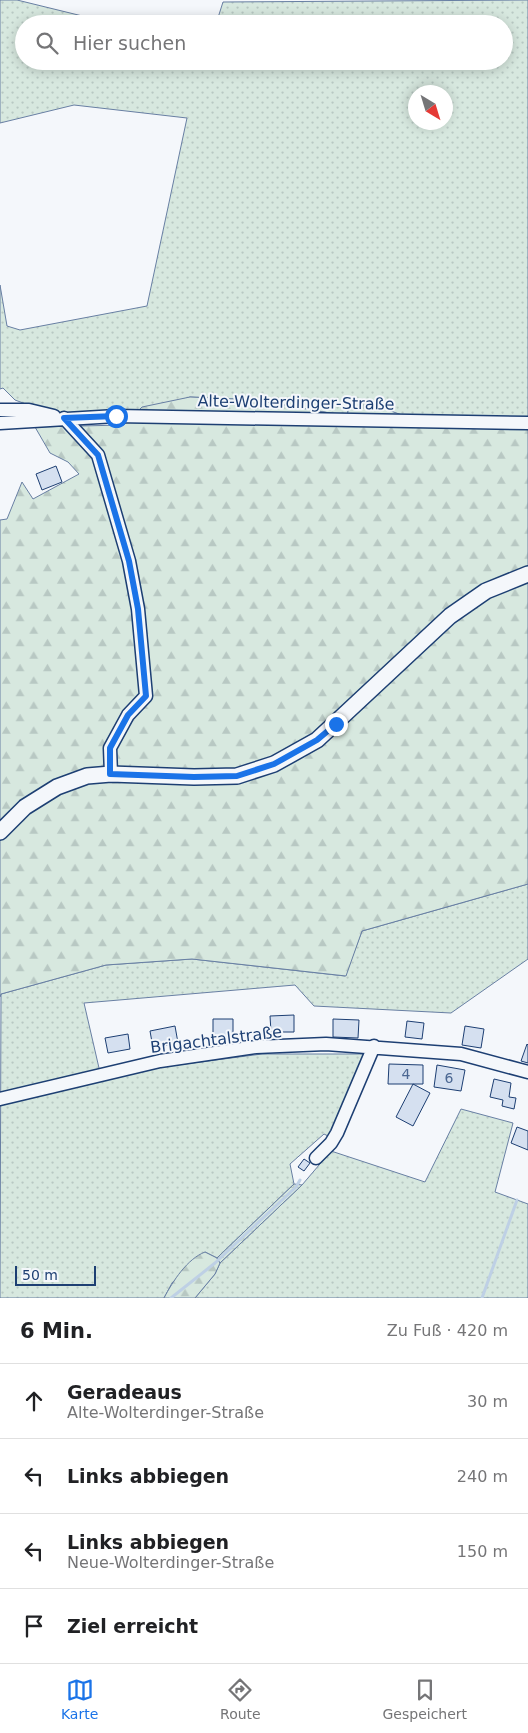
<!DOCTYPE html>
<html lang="de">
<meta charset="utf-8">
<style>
:root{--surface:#fff;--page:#f6f6f6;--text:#202124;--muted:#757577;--line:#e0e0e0;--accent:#1a73e8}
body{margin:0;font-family:"DejaVu Sans",sans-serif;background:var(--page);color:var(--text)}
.compass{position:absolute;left:408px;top:85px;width:45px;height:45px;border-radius:50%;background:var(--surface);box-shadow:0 2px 12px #0003;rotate:142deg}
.scale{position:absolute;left:15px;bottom:12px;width:81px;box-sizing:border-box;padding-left:5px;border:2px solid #1d3f73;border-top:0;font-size:14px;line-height:18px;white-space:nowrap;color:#1d3f73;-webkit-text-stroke:4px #f4f7fb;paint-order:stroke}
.stop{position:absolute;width:15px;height:15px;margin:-11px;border:4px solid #1a73e8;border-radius:50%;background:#fff}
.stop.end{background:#1a73e8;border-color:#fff;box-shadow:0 1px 5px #0008}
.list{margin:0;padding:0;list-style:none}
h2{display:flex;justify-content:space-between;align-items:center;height:65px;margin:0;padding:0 20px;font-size:21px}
h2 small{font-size:16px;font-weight:400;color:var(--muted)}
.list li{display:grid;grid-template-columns:32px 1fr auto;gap:15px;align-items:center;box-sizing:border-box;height:75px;padding:0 20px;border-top:1px solid var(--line)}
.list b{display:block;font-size:19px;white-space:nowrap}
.list p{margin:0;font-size:16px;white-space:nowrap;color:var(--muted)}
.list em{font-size:16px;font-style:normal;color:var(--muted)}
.icon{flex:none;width:28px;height:28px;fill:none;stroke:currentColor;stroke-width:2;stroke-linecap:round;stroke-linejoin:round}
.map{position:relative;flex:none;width:528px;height:1298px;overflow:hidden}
.search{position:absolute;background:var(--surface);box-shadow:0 2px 12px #0003;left:15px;right:15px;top:15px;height:55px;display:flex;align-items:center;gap:12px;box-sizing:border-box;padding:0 18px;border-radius:28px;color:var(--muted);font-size:19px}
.sheet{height:365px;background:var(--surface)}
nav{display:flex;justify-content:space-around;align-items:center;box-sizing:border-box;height:70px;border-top:1px solid var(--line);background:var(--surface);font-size:14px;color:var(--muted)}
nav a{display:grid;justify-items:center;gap:2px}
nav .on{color:var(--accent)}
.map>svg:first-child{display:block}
</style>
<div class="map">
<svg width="528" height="1298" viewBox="0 0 528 1298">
<defs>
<pattern id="grass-dots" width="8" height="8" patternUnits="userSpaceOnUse" patternTransform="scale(1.25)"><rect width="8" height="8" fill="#d7e8df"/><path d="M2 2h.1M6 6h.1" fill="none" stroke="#b8c8c3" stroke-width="1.8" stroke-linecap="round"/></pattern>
<pattern id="forest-firs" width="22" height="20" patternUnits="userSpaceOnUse" patternTransform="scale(1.25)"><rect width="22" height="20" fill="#d7e8df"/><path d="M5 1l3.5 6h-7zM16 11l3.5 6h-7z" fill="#b8c8c3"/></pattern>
<pattern id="wetland-marsh" width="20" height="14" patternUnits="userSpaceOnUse" patternTransform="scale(1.25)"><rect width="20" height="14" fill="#d7e8df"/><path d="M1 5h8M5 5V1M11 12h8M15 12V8" fill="none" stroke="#b8c8c3"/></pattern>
</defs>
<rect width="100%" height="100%" fill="#f4f7fb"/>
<path fill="url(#grass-dots)" stroke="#687fa3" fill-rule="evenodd" d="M0,0H17L115,24H24V61H504V24H216L223,2L528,0V423L419,421L351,398L347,416L255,400L190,397L133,416L64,418L15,400L3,388L0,389V285L7,326L20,330L147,306L187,118L74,105L0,123ZM416,92H446V122H416Z
M528,884V959L451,1013L314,1006L295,985L84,1003L102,1081L154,1068L262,1054H369L334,1139L324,1134L290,1164L294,1184L217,1258L205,1252L172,1283L164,1298H0L1,994L106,965L192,959L345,976L362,931Z
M461,1109L513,1123L495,1192L528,1204V1298H195L215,1274L220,1263L302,1185L331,1151L425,1182Z"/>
<path fill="url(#forest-firs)" stroke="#687fa3" d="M190,397L255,400L347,416L351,397L419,421L528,423V884L362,931L346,976L192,959L106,965L1,994L0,997V520L7,519L22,482L33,499L79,474L68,462L50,453L35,427L124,425L142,407Z
M205,1252L217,1258L220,1263L215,1274L195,1298H164C173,1281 187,1259 205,1252Z"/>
<path fill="url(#wetland-marsh)" stroke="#687fa3" d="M294,1184L302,1185L220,1263L217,1258Z"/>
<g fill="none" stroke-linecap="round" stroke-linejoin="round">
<path stroke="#bed0e5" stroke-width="3" d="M171,1298L215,1263L296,1187L300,1180
M482,1298L517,1200"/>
</g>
<path fill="#d5e0f0" stroke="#1d3f73" d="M56,466L62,482L42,490L36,474Z
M294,1015V1032H271L270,1016Z
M213,1019H233V1036H213Z
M333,1019L359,1020L358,1038L333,1037Z
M407,1021L424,1023L422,1039L405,1037Z
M175,1026L178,1043L153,1048L150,1031Z
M465,1026L484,1029L481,1048L462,1045Z
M128,1034L130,1049L108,1053L105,1038Z
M527,1044L528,1045V1063L521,1061Z
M389,1064L423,1065V1084H388Z
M437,1065L465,1070L461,1091L434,1087Z
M494,1079L511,1083L509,1097L516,1098L514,1109L502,1106L503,1100L490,1097Z
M413,1084L430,1093L413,1126L396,1117Z
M517,1127L528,1131V1150L511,1143Z
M304,1159L310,1163L304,1171L298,1167Z"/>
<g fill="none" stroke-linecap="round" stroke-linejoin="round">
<g stroke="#1d3f73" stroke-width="15">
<path id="minor" d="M0,410H29L54,416
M64,418L98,455L129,561L138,609L146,696L128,715L110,748L111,774
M0,423L116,416L528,423
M0,1099L160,1061L256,1047L326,1044L461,1054L528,1072
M316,1158L331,1143L337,1133L374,1046"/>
</g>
<g stroke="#1d3f73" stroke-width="18">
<path id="major" d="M0,832L25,807L57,787L87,776L111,774L194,777L237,776L274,764L317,740L450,616L486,591L528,574"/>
</g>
<use href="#minor" stroke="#f4f7fb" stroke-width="12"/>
<use href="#major" stroke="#f4f7fb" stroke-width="15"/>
</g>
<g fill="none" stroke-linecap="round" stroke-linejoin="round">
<path stroke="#1a73e8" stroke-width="6" d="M116,416L64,418L98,455L129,561L138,609L146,696L128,715L110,748V774L194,777L237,776L274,764L317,740L336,724"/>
</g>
<g text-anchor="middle" stroke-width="4" stroke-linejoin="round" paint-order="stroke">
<g font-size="14" fill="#4b6792">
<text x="406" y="1079">4</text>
<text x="449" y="1083">6</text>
</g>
<g font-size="16" fill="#1d3f73" stroke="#f4f7fb">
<text transform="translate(296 402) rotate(1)" y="6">Alte-Wolterdinger-Straße</text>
<text transform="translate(216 1039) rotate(-7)" y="6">Brigachtalstraße</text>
</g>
</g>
</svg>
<svg class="compass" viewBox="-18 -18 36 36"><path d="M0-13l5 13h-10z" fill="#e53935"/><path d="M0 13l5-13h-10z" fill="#757577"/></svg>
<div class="scale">50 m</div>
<div class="stop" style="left:116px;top:416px"></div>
<div class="stop end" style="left:336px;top:724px"></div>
<div class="search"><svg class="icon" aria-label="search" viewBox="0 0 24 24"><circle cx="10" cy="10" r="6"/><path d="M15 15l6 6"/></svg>Hier suchen</div>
</div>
<section class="sheet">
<h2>6 Min.<small>Zu Fuß · 420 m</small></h2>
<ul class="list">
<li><svg class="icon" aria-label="ahead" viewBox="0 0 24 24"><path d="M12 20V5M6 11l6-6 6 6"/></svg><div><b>Geradeaus</b><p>Alte-Wolterdinger-Straße</p></div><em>30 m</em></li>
<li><svg class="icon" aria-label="left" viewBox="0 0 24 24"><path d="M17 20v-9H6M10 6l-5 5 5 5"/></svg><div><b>Links abbiegen</b></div><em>240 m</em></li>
<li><svg class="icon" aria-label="left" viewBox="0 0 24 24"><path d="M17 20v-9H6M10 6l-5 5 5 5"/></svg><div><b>Links abbiegen</b><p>Neue-Wolterdinger-Straße</p></div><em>150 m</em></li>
<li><svg class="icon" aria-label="arrive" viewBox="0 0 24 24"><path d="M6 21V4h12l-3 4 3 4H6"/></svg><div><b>Ziel erreicht</b></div></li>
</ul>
</section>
<nav>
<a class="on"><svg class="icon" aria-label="map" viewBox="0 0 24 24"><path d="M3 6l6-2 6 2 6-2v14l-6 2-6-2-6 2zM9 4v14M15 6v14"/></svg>Karte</a>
<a><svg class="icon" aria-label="directions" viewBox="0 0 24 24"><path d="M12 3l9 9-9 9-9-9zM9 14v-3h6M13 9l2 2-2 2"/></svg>Route</a>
<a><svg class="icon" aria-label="saved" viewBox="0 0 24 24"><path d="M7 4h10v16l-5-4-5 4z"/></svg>Gespeichert</a>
</nav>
